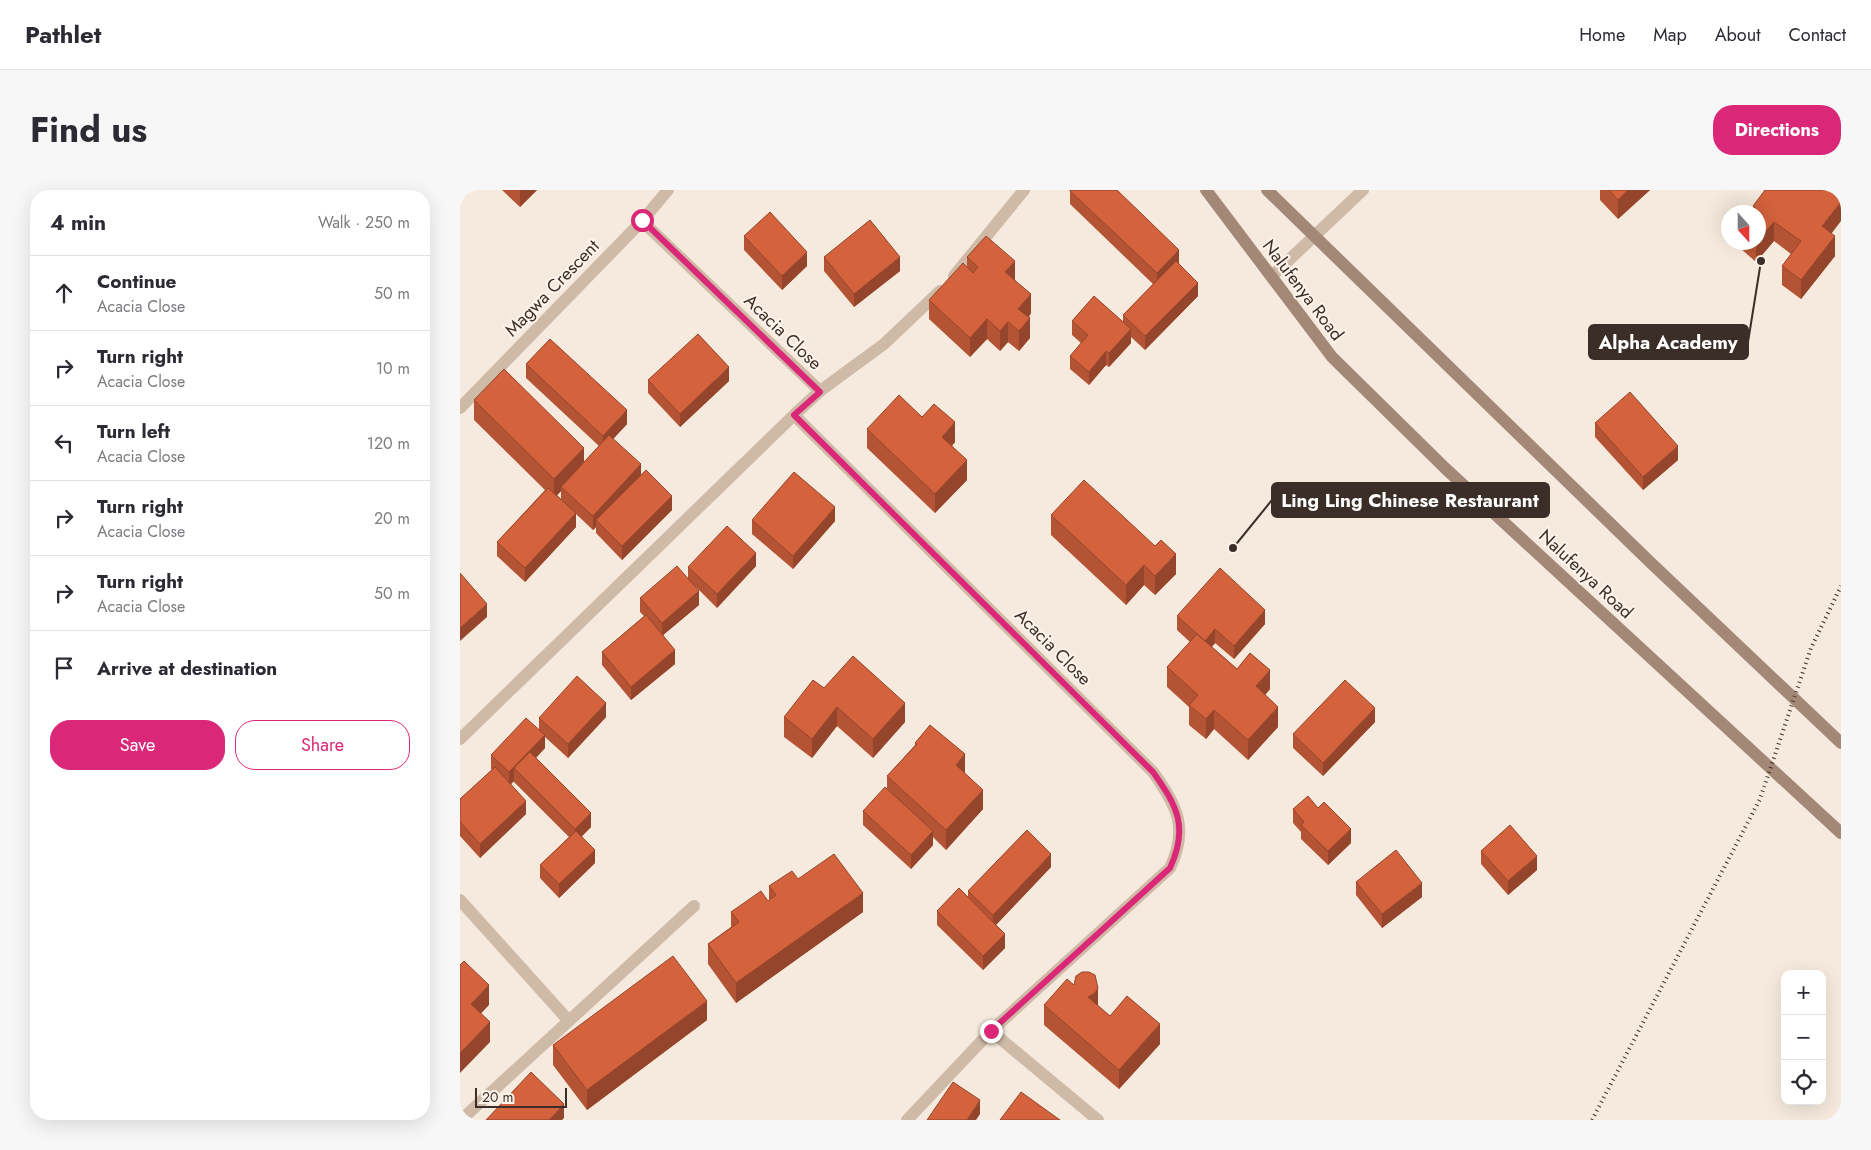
<!DOCTYPE html>
<meta charset="utf-8">
<style>
:root{--surface:#fff;--page:#f7f7f7;--text:#2b2b33;--muted:#7c7c81;--line:#e1e1e2;--accent:#db2777}
body{margin:0;font-family:Jost,sans-serif;background:var(--page);color:var(--text)}
.controls{position:absolute;right:15px;bottom:15px;display:grid;overflow:hidden;border-radius:10px;box-shadow:0 5px 20px #0002}
.controls button{width:45px;height:45px;display:grid;place-items:center;padding:0;border:0;border-bottom:1px solid var(--line);background:var(--surface);color:var(--text);font:25px sans-serif}
.compass{position:absolute;left:1261px;top:15px;width:45px;height:45px;border-radius:50%;background:var(--surface);box-shadow:0 5px 20px #0002;rotate:159deg}
.scale{position:absolute;left:15px;bottom:12px;width:92px;box-sizing:border-box;padding-left:5px;border:2px solid #3b2e28;border-top:0;font-size:14px;line-height:18px;white-space:nowrap;color:#3b2e28;-webkit-text-stroke:4px #fcf4ea;paint-order:stroke}
.stop{position:absolute;width:15px;height:15px;margin:-11px;border:4px solid #db2777;border-radius:50%;background:#fff}
.stop.end{background:#db2777;border-color:#fff;box-shadow:0 1px 5px #0008}
.list{margin:0;padding:0;list-style:none}
h2{display:flex;justify-content:space-between;align-items:center;height:65px;margin:0;padding:0 20px;font-size:21px}
h2 small{font-size:16px;font-weight:400;color:var(--muted)}
.list li{display:grid;grid-template-columns:32px 1fr auto;gap:15px;align-items:center;box-sizing:border-box;height:75px;padding:0 20px;border-top:1px solid var(--line)}
.list b{display:block;font-size:19px;white-space:nowrap}
.list p{margin:0;font-size:16px;white-space:nowrap;color:var(--muted)}
.list em{font-size:16px;font-style:normal;color:var(--muted)}
.actions{display:flex;gap:10px;padding:15px 20px}
.actions a{flex:1;padding:11px 0;border:1px solid var(--accent);border-radius:20px;text-align:center;font-size:18px;color:var(--accent)}
.actions .main{background:var(--accent);color:#fff}
.icon{flex:none;width:28px;height:28px;fill:none;stroke:currentColor;stroke-width:2;stroke-linecap:round;stroke-linejoin:round}
.map{position:relative;flex:none;width:1381px;height:930px;overflow:hidden;border-radius:20px}
header{display:flex;align-items:center;gap:30px;box-sizing:border-box;height:70px;padding:0 25px;background:var(--surface);border-bottom:1px solid var(--line)}
header strong{font-size:24px}
nav{display:flex;gap:28px;margin-inline-start:auto;font-size:18px}
.intro{display:flex;align-items:center;justify-content:space-between;box-sizing:border-box;height:120px;padding:0 30px}
h1{margin:0;font-size:35px}
.button{padding:12px 22px;border-radius:20px;background:var(--accent);color:#fff;font-size:18px;font-weight:700}
main{display:flex;gap:30px;padding:0 30px}
aside{flex:1;background:var(--surface);border-radius:20px;box-shadow:0 5px 20px #0002}
.map>svg:first-child{display:block}
</style>
<header>
<strong>Pathlet</strong>
<nav><a>Home</a><a>Map</a><a>About</a><a>Contact</a></nav>
</header>
<div class="intro"><h1>Find us</h1><a class="button">Directions</a></div>
<main>
<aside>
<h2>4 min<small>Walk · 250 m</small></h2>
<ul class="list">
<li><svg class="icon" aria-label="ahead" viewBox="0 0 24 24"><path d="M12 20V5M6 11l6-6 6 6"/></svg><div><b>Continue</b><p>Acacia Close</p></div><em>50 m</em></li>
<li><svg class="icon" aria-label="right" viewBox="0 0 24 24"><path d="M7 20v-9h11M14 6l5 5-5 5"/></svg><div><b>Turn right</b><p>Acacia Close</p></div><em>10 m</em></li>
<li><svg class="icon" aria-label="left" viewBox="0 0 24 24"><path d="M17 20v-9H6M10 6l-5 5 5 5"/></svg><div><b>Turn left</b><p>Acacia Close</p></div><em>120 m</em></li>
<li><svg class="icon" aria-label="right" viewBox="0 0 24 24"><path d="M7 20v-9h11M14 6l5 5-5 5"/></svg><div><b>Turn right</b><p>Acacia Close</p></div><em>20 m</em></li>
<li><svg class="icon" aria-label="right" viewBox="0 0 24 24"><path d="M7 20v-9h11M14 6l5 5-5 5"/></svg><div><b>Turn right</b><p>Acacia Close</p></div><em>50 m</em></li>
<li><svg class="icon" aria-label="arrive" viewBox="0 0 24 24"><path d="M6 21V4h12l-3 4 3 4H6"/></svg><div><b>Arrive at destination</b></div></li>
</ul>
<div class="actions"><a class="main">Save</a><a>Share</a></div>
</aside>
<div class="map">
<svg width="1381" height="930" viewBox="0 0 1381 930">
<rect width="100%" height="100%" fill="#f5eadd"/>
<g fill="none" stroke-linecap="round" stroke-linejoin="round">
<path stroke="#cfbaa7" stroke-width="12" d="M531,841L638,930"/>
<path stroke="#cfbaa7" stroke-width="12" d="M182,31L360,201L334,225L693,582C717,616 729,638 710,678L531,841L447,930
M494,86L564,0
M812,86L903,0
M360,201L424,154L480,101
M0,218L182,31L208,0
M0,549L334,225
M0,710L109,831
M1,930L234,716"/>
<path stroke="#a38878" stroke-width="12" d="M746,0L872,167L986,279L1381,643
M807,0L1190,372L1381,553"/>
<path stroke="#3b2e28" stroke-width="4" stroke-dasharray="1 4" stroke-linecap="butt" d="M1132,930L1300,609L1351,458L1381,396"/>
</g>
<path fill="#b55434" fill-rule="evenodd" d="M42,0H77L60,17Z
M1140,0H1190L1158,29L1140,10Z
M610,1L719,73L738,106L685,160L671,147V153L649,177L646,175L629,195L610,179V166L621,153L612,145V131L663,132V125L693,94L610,14Z
M1293,16L1372,44L1375,66L1341,109L1322,95V76L1331,64L1314,51L1296,72L1280,58V52H1298L1293,22Z
M284,46L347,76L322,100L284,60Z
M364,67L440,81L394,117L364,81Z
M507,67L555,90L571,123L569,127L570,148L559,161L548,152L540,161L527,149L510,167L469,129V110L507,77Z
M66,174L167,234L153,249L181,284L212,320L162,370L136,343V337L133,340L116,324V337L65,392L37,366V352L85,300L14,230V210L124,272L139,256L66,188ZM101,301V309L97,305Z
M188,190L269,191L220,237L188,203Z
M462,227L495,252L492,256L507,290L475,323L407,258V239Z
M1135,233L1218,270L1183,300L1135,247Z
M591,325L695,356L716,384L695,405L684,395L666,415L591,345Z
M292,330L375,331L333,379L292,344Z
M296,376L257,418L236,397L239,415L203,445L215,474L171,510L142,475V462L184,426L180,422V408L228,389V377Z
M717,426L805,434L774,469L755,453L752,457L777,479L810,499L805,505L818,537L788,570L754,539L746,549L729,535V517L707,497V477L730,452L717,440Z
M364,498L445,532L413,568L377,536L352,568L324,547V527Z
M146,527L108,568L85,547V558L76,568L131,637L122,646L135,673L99,708L80,688V675L109,647L54,592V591L51,594L66,624L20,668L0,646V609L32,580L31,579V565L79,539V528Z
M915,532L863,586L833,558V544Z
M455,553L505,584L523,619L486,660L473,647V655L451,679L403,635V621L427,599V586L455,555Z
M858,618L891,653L868,675L841,649V642L833,633V619Z
M1021,661L1077,680L1048,705L1021,674Z
M591,677L536,735L545,758L523,780L477,735V721L508,707V701Z
M338,689L403,722L276,813L248,774V754L271,737V722L308,711L309,710V696Z
M896,692L962,707L922,738L896,705Z
M614,795L650,826L700,854L659,899L584,835V815Z
M247,830L127,920L93,875V855Z"/>
<path fill="#94452b" d="M60,0H77L60,17Z
M1168,0H1190L1158,29V10Z
M1381,12V31L1362,56V36Z
M1314,32V51L1296,72V52H1298V50Z
M1375,46V66L1341,109V90Z
M719,60V73L697,97V83Z
M347,62V76L322,100V86Z
M440,67V81L394,117V104Z
M555,71V91L545,82Z
M738,93V106L685,160V146Z
M571,104V123L558,138V119Z
M570,128V148L559,161V141Z
M527,129V149L510,167V148Z
M548,132V152L540,161V141Z
M671,139V153L649,177V163Z
M646,161V175L629,195V182Z
M269,177V191L220,237V224Z
M167,220V234L143,260V246Z
M495,232V252L482,266V247Z
M1218,256V270L1183,300V287Z
M124,258V278L101,297V301L94,309V289Z
M507,270V290L475,323V304Z
M181,274V288L136,330V337L133,340V326Z
M212,306V320L162,370V356Z
M375,317V331L333,379V366Z
M116,323V337L65,392V378Z
M296,363V376L257,418V404Z
M716,364V384L695,405V386Z
M684,375V395L666,415V395Z
M239,401V415L202,446V433Z
M27,414V427L0,451V438Z
M805,420V434L774,469V456Z
M755,439V453L745,464V451Z
M215,460V474L171,510V497Z
M810,480V499L796,516V496Z
M146,513V527L108,568V554Z
M445,513V532L413,568V549Z
M377,517V536L352,568V549Z
M818,517V537L788,570V550Z
M915,518V532L863,586V573Z
M754,520V539L746,549V529Z
M85,545V558L60,584L54,578V591L49,596V582Z
M505,564V584L496,575Z
M523,600V619L486,660V640Z
M66,611V624L20,668V654Z
M131,623V637L115,653V639Z
M891,639V653L868,675V661Z
M473,641V655L451,679V665Z
M135,660V673L99,708V694Z
M591,664V677L533,738V725Z
M1077,666V680L1048,705V691Z
M962,693V707L922,738V724Z
M403,703V722L276,813V793Z
M545,744V758L523,780V766Z
M29,795V815L11,834V814Z
M638,798V817L628,807Z
M247,811V830L127,920V900Z
M30,832V852L0,883V863Z
M700,834V854L659,899V880Z
M520,910V924L516,930H507Z
M104,914V928L102,930H89Z"/>
<path fill="#d3623d" stroke="#94452b" d="M610,0H657L719,60L697,83L610,1Z
M1149,0H1168L1158,10Z
M1305,0H1381V12L1362,36L1375,46L1341,90L1322,76L1341,51L1314,32L1298,50V22H1293L1296,19L1293,16Z
M310,22L347,62L322,86L284,46Z
M410,30L440,67L394,104L364,67Z
M526,46L555,71L545,82L571,104L558,119L570,128L559,141L548,132L540,141L527,129L510,148L469,110L503,73L513,83L518,77L507,67Z
M716,71L738,93L685,146L663,125Z
M634,106L671,139L649,163L646,161L629,182L610,166L628,145L612,131Z
M238,144L269,177L220,224L188,190Z
M90,149L167,220L143,246L66,174Z
M44,179L124,258L94,289L14,210Z
M1170,202L1218,256L1183,287L1135,233Z
M439,205L462,227L474,214L495,232L482,247L507,270L475,304L407,239Z
M149,245L181,274L133,326L101,297Z
M186,280L212,306L162,356L136,330Z
M334,282L375,317L333,366L292,330Z
M624,290L695,356L701,350L716,364L695,386L684,375L666,395L591,325Z
M88,298L116,323L65,378L37,352Z
M267,336L296,363L257,404L228,377Z
M217,376L239,401L202,433L180,408Z
M760,378L805,420L774,456L755,439L745,451L717,426Z
M0,383L27,414L0,438Z
M186,425L215,460L171,497L142,462Z
M737,444L777,479L790,463L810,480L796,496L818,517L788,550L754,520L746,529L729,515L738,505L707,477Z
M393,466L445,513L413,549L377,517L352,549L324,527L353,490L364,498Z
M117,486L146,513L108,554L79,528Z
M885,490L915,518L863,573L833,544Z
M66,528L85,545L49,582L31,565Z
M470,535L505,564L496,575L523,600L486,640L427,586L457,554L455,553Z
M70,562L131,623L115,639L54,578Z
M35,577L66,611L20,654L0,632V609Z
M425,597L473,641L451,665L403,621Z
M848,606L858,618L864,612L891,639L868,661L841,635L844,632L833,619Z
M1050,635L1077,666L1048,691L1021,661Z
M567,640L591,664L533,725L508,701Z
M116,641L135,660L99,694L80,675Z
M936,660L962,693L922,724L896,692Z
M374,664L403,703L276,793L248,754L279,732L271,722L301,701L308,711L316,705L309,696L332,681L338,689Z
M499,698L545,744L523,766L477,721Z
M213,766L247,811L127,900L93,855Z
M4,771L29,795L11,814L30,832L0,863V775Z
M622,782H629L635,785L638,798L635,803L628,807L650,826L667,806L700,834L659,880L584,815L607,789L614,795L616,786Z
M71,882L104,914L89,930H26Z
M493,892L520,910L507,930H467Z
M561,902L600,930H540Z"/>
<g fill="none" stroke-linecap="round" stroke-linejoin="round">
<path stroke="#db2777" stroke-width="6" d="M182,30L360,202L334,225L693,582C717,616 729,637 710,678L531,841"/>
</g>
<g text-anchor="middle" stroke-width="4" stroke-linejoin="round" paint-order="stroke">
<g font-size="18" fill="#3b2e28" stroke="#fcf4ea">
<text transform="translate(92 98) rotate(-46)" y="6">Magwa Crescent</text>
<text transform="translate(843 100) rotate(53)" y="6">Nalufenya Road</text>
<text transform="translate(323 142) rotate(44)" y="6">Acacia Close</text>
<text transform="translate(1126 384) rotate(43)" y="6">Nalufenya Road</text>
<text transform="translate(593 457) rotate(45)" y="6">Acacia Close</text>
</g>
</g>
<path fill="none" stroke="#3b2e28" stroke-width="2" d="M1301 71L1288 152M773 358L812 310"/>
<g fill="#3b2e28" stroke="#fcf4ea" stroke-width="2">
<circle cx="1301" cy="71" r="5"/>
<circle cx="773" cy="358" r="5"/>
</g>
<g fill="#3b2e28" stroke="#3b2e28" stroke-width="2">
<rect x="1129" y="135" width="159" height="34" rx="5"/>
<rect x="812" y="293" width="277" height="34" rx="5"/>
</g>
<g font-size="19" text-anchor="middle" font-weight="bold" fill="#fff">
<text x="1208" y="159">Alpha Academy</text>
<text x="950" y="317">Ling Ling Chinese Restaurant</text>
</g>
</svg>
<div class="controls">
<button>+</button>
<button>−</button>
<button><svg class="icon" aria-label="locate" viewBox="0 0 24 24"><circle cx="12" cy="12" r="6"/><path d="M12 2v4M12 18v4M2 12h4M18 12h4"/></svg></button>
</div>
<svg class="compass" viewBox="-18 -18 36 36"><path d="M0-13l5 13h-10z" fill="#e53935"/><path d="M0 13l5-13h-10z" fill="#7c7c81"/></svg>
<div class="scale">20 m</div>
<div class="stop" style="left:182px;top:30px"></div>
<div class="stop end" style="left:531px;top:841px"></div>
</div>
</main>
